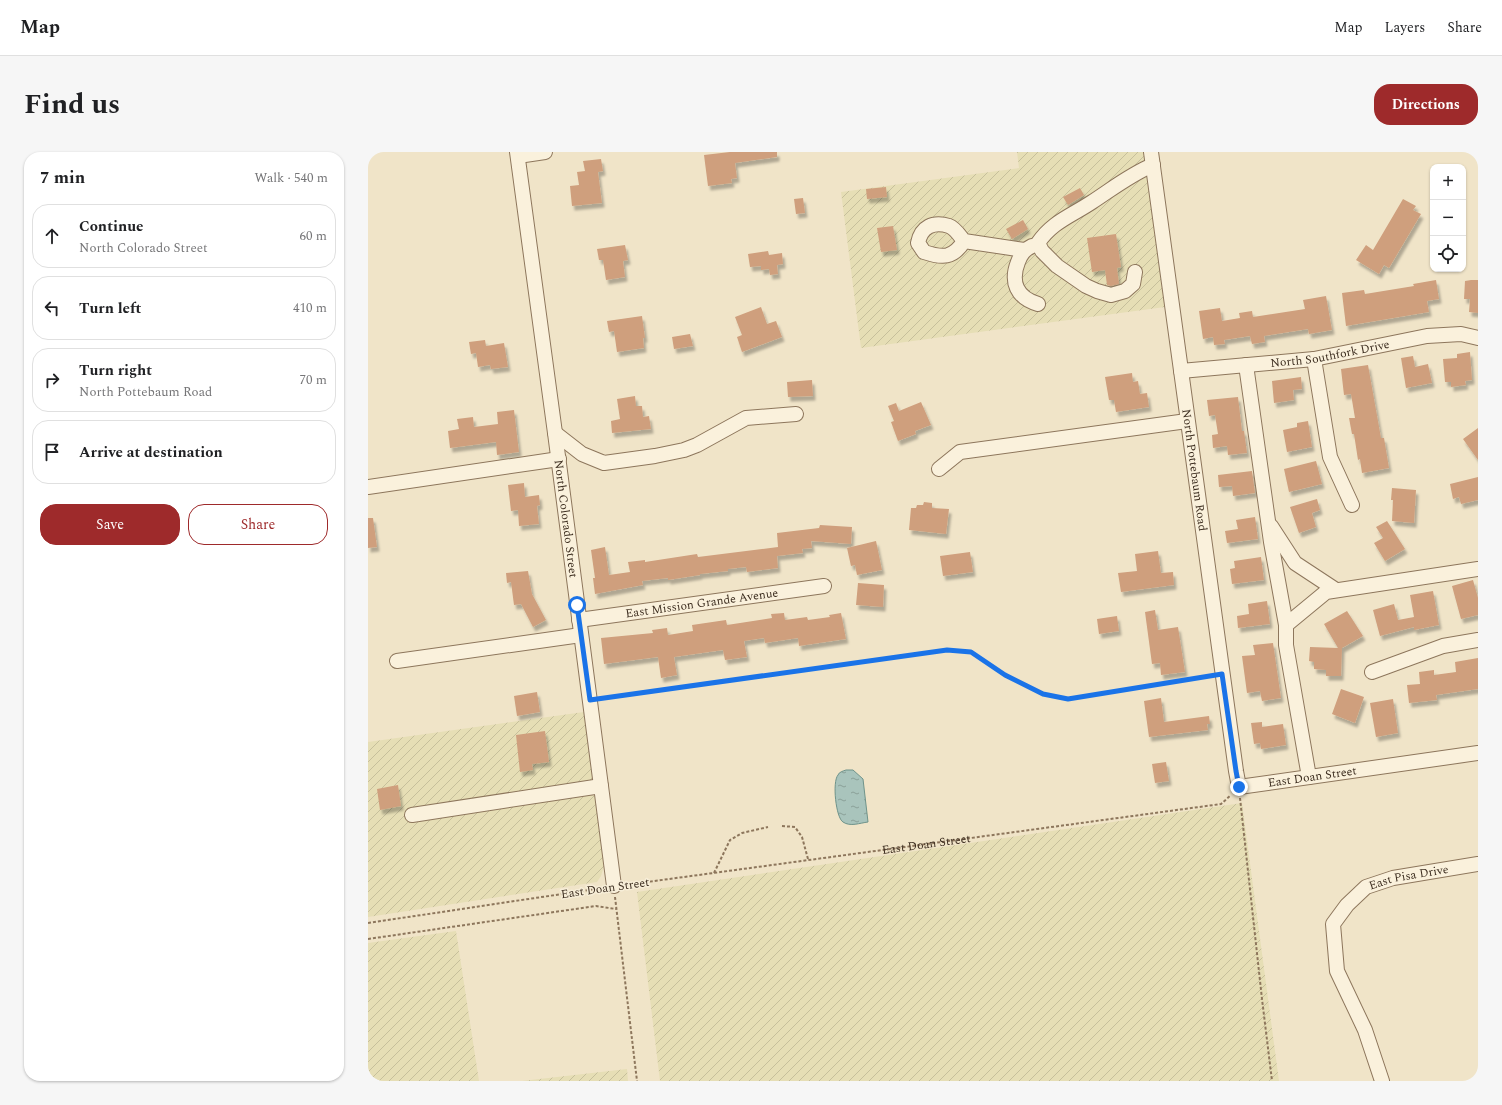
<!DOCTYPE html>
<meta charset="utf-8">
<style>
:root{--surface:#fff;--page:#f6f6f6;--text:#202124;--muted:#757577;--line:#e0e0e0;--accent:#9e2a2b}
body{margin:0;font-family:Spectral,serif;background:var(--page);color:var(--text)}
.controls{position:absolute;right:12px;top:12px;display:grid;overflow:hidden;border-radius:8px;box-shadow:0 1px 3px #0004}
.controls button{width:36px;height:36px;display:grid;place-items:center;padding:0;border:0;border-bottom:1px solid var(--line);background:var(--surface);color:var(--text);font:20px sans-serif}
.stop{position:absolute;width:12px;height:12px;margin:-9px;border:3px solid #1a73e8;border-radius:50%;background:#fff}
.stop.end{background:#1a73e8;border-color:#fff;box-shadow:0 1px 4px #0008}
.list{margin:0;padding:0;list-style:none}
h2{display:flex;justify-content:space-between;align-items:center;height:52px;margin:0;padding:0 16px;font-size:17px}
h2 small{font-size:13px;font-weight:400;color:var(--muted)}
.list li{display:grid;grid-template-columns:26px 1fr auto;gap:12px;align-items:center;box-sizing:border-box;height:64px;margin:0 8px 8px;padding:0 8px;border:1px solid var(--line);border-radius:16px}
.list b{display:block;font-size:15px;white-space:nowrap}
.list p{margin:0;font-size:13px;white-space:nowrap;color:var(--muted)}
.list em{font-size:13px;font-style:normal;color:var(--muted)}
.actions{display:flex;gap:8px;padding:12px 16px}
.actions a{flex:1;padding:9px 0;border:1px solid var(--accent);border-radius:16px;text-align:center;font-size:14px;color:var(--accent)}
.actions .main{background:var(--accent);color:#fff}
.icon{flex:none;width:22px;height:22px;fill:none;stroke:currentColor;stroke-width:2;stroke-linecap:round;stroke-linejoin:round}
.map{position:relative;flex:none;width:1110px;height:929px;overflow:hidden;border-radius:16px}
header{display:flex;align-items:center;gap:24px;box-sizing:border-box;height:56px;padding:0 20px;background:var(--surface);border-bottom:1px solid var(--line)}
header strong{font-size:19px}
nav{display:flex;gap:22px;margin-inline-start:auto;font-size:14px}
.intro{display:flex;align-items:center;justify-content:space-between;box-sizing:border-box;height:96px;padding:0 24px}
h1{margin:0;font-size:28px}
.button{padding:10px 18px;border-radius:16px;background:var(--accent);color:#fff;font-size:14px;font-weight:700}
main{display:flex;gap:24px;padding:0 24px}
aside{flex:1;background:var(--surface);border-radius:16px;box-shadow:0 1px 3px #0004}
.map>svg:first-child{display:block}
</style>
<header>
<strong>Map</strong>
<nav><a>Map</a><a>Layers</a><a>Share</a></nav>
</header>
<div class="intro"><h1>Find us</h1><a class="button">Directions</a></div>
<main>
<aside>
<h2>7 min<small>Walk · 540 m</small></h2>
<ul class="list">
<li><svg class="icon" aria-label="ahead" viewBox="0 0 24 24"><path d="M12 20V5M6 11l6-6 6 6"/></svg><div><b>Continue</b><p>North Colorado Street</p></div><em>60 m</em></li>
<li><svg class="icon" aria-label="left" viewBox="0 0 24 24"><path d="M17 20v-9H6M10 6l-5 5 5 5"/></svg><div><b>Turn left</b></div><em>410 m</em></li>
<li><svg class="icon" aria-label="right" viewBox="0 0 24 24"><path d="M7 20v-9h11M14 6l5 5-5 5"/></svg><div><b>Turn right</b><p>North Pottebaum Road</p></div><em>70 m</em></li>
<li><svg class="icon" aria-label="arrive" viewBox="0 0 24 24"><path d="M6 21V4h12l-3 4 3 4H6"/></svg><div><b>Arrive at destination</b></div></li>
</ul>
<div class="actions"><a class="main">Save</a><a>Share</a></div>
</aside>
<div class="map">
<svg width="1110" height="929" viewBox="0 0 1110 929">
<defs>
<pattern id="farmland-furrows" width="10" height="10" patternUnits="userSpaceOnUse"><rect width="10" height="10" fill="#e6deb5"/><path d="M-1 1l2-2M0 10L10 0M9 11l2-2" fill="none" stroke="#c6bf9b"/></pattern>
<pattern id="water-ripples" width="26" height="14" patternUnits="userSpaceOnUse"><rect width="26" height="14" fill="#a9c4bc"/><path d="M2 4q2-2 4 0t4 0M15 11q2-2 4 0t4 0" fill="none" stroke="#8ba098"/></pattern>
<filter id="shadow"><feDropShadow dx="2.5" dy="4.5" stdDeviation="1" flood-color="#0004"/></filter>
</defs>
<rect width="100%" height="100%" fill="#f0e4c8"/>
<path fill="url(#farmland-furrows)" d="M649,0H776L797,155L493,196L473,40L651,16Z
M216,560L236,714L233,724L229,730L0,765V590Z
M874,651L911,929H292L269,740Z
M88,779L111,929H0V791Z
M259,917L260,929H154Z"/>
<path fill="url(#water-ripples)" stroke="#6f938a" d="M478,618H485L495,627L500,670C492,671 482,675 475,670C468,666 464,630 470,623C471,620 475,619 478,618Z"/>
<path fill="#cf9f7d" filter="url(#shadow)" d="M362,0H409V5L367,11L369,26L363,27L364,31L340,34L336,3Z
M233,7L235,19L230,20L234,51L204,54L202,34L211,33L209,20L217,19L215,9Z
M518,35L519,45L499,47L498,37Z
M712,36L716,43L700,53L695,45Z
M435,46L437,61L428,62L426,47Z
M1035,47L1048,54L1045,58L1053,62L1021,116L1016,113L1011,122L988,108L998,93L1005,98Z
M655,68L660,77L644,87L638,77Z
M525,74L529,98L513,100L509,76Z
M748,82L753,115L749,116L751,132L743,134L739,133L737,118L724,120L719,86Z
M257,93L260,108L255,109L257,125L238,128L235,108H231L229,97Z
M400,99L401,103L414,101L415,112L409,113L410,122L402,123L401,117L393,118V114L382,115L380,102Z
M1068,128L1071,147L1059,149L1061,160L978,174L974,141L996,138L997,142L1046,134L1045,132Z
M1103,128H1110V161L1101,160L1102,147H1096L1097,129Z
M958,144L964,178L941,182L940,177L896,184L897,190L884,192L882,184L856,188L857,192L846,193L845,185L835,187L831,159L852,156L854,169L872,166L871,161L884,159L885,165L937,157L935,148Z
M393,155L399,172L408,169L414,185L374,200L369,185L374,183L367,165Z
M274,164L277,186H275L276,196L249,200L246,179L241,180L239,169Z
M322,182L325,194L306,197L304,185Z
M117,188L118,194L136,191L140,215L123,217L122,213L110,215L108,201L103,202L101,190Z
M1102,200L1104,228L1097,229L1098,233L1083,235V230H1077L1075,207L1089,206V202Z
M1045,204L1047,215L1060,212L1064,231L1038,236L1033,206Z
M1000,213L1013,286H1016L1021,316L994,321L992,307L990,308L986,282H984L981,266H987L983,242L976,243L973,217Z
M764,221L765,230L770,229L772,242L779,241L781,255L748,260L746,248H741L737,225Z
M933,225L934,237L925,238L926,248L906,251L904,229Z
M444,228L445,244L420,245L419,230Z
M267,244L268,254H274L275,265L281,264L283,277L244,281L243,269L252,267L249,247Z
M870,245L874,279H876L879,301L860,303L859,294L845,296L844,283L850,282L847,263L841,264L839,248Z
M553,250L563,273L547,279L548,282L530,289L523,270L526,269L520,254L528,251L531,259Z
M146,258L151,300L129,303L128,290L82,296L80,279L91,277L89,267L105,265L106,275L130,272L129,260Z
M940,269L944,295L919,300L915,278L929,275V271Z
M1110,276V308L1095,287Z
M948,309L954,332L921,340L916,317Z
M884,319L887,341L865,344L864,334L851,335L850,323Z
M1110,325V348L1093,352L1091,345L1085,347L1082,332Z
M156,331L157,345L171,343L172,353L169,354L171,372L151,374L150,358L143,359L140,333Z
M1024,336L1048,338L1046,371L1024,369L1025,348H1023Z
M949,347L952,358L944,361L948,375L931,381L922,355Z
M556,350L564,351V356L581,357L578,382L541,378L543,356H548L549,353H555Z
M887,365L890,387L859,391L857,379L870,377L868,368Z
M0,366H5L9,395L0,396Z
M1019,369L1037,397L1017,409L1006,391L1015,386L1008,375Z
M452,373L484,375L483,392L443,389L444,396L434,397L435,401L409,404L410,416L379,420L378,415L360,417V419L332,422V423L300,428V426L274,429L275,433L227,442L225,426H227L223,398L237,395L241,423L262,420L260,410L277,408V410L329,402L330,405L410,395L409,381L451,376Z
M508,389L514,418L489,423L487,413L483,414L479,396Z
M790,399L793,421L805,420L806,433L753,440L750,421L769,419L767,402Z
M602,400L605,420L575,424L572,404Z
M893,405L896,428L864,432L862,417L867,416L866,409Z
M160,419L164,442L178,468L165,475L153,452L146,453L143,430L139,431L138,421Z
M1105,428L1110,446V463L1093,467L1084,434Z
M490,431L516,433L515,455L488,453Z
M1065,439L1071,473L1046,478V475L1012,484L1005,458L1026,452L1030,468L1046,465L1042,443Z
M899,449L902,472L870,476L869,464L881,462L880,452Z
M787,458L790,478L810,475L817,520L793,523L792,511L784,512L777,460Z
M979,459L995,484L974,496L973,524H958V518L946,517V510L941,509L942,495L970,496L956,472Z
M416,461L417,468L439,465L440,468L462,465L461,463L473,461L478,487L431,494L430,486L397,491L396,486L376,489L379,505L357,508L355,498L306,505L309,523L293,526L290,505L236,512L233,486L285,481L284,478L299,476L300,483L325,479L324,473L358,468L359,473L404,466L403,462Z
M749,464L751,479L731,482L729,467Z
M905,491L913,546L894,549L892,539L879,541L874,504L887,503L885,493Z
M1110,506V537L1068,543L1069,548L1041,551L1039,533L1052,532L1051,520L1066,518V523L1088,520L1087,510Z
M973,537L996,545L987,571L964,562Z
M169,540L172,560L149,564L146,544Z
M793,546L796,570L841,564L842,572H839L840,578L781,585L776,549Z
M1025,547L1030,581L1008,585L1002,551Z
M894,570V575L915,572L918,593L893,597L892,591L886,592L883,571Z
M177,579L181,610L164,612L165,618L152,620L148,583Z
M798,610L801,629L787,631L784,612Z
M30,633L33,654L12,658L9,637Z"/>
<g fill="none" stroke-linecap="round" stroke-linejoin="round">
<g stroke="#8d765c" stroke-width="16">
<g id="minor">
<path id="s2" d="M149,0L187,281L246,734"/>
<path id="s3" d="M783,0L868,619L871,635L1110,601"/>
<path d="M150,4L177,0"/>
<path d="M596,89C592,84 587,76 581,74C565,69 553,75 550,91L556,100C574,106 585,107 596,89L656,98"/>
<path d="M664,94C656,98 653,102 650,110C642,130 649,146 670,152"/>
<path d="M767,120L765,132L757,139L743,143L729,139L718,134L689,114L674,99L670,91C684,70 703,64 724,50C744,37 763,22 785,13"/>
<path d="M946,207L962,305L984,353"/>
<path d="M878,213L903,390L918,473"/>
<path id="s4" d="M813,219L946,207L1059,184L1093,182L1110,186"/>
<path d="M187,281L214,302L236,311L287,304L316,298L329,293L378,266L428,262"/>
<path d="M571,317L592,300L819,269"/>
<path d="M0,335L191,307"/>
<path d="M903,374L927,411L968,438"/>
<path id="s5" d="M211,468L456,434"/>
<path d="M29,509L213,483"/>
<path d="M1004,520L1075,494L1110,488"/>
<path d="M941,625L918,493V473L958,440L1110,417"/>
<path d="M44,663L233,634"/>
<path id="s6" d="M1014,929L997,878L969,819L965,772L979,753L998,735L1025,726L1110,712"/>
</g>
</g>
<g stroke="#8d765c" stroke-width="2" stroke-dasharray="3 2" stroke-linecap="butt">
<path d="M233,547L579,498L603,500L637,523L675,542L700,547L843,524"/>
<path d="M872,646L894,847L904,929"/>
<path d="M414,674L427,675L434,685L440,707"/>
<path d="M346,721L362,688L374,681L400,675"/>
<path id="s1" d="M257,733L853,652L863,643"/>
<path d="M247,745L269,929"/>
<path d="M0,771L234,736"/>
<path d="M0,787L228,754L248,757"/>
</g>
<use href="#minor" stroke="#faf1dc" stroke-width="14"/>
</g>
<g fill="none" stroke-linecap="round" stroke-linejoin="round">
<path stroke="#1a73e8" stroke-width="5" d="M209,453L222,548L579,498L603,500L637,523L675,542L700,547L854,522L868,619L871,635"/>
</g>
<g text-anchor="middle" stroke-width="3" stroke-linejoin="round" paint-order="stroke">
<g font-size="12" fill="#3d2e20" stroke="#f7eed8">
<text dy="4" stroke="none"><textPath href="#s4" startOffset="150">North Southfork Drive</textPath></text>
<text dy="4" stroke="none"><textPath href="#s3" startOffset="321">North Pottebaum Road</textPath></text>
<text dy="4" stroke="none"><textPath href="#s2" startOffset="370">North Colorado Street</textPath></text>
<text dy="4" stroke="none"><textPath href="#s5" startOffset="124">East Mission Grande Avenue</textPath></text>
<text dy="4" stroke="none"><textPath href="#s3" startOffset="715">East Doan Street</textPath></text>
<text dy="4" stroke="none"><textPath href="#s1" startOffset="304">East Doan Street</textPath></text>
<text dy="4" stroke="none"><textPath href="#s6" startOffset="260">East Pisa Drive</textPath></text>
<text transform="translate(237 736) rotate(-8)" y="4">East Doan Street</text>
</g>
</g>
</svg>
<div class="controls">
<button>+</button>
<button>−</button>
<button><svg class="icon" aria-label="locate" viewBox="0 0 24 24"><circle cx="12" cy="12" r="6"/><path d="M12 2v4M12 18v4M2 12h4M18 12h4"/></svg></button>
</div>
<div class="stop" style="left:209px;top:453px"></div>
<div class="stop end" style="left:871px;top:635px"></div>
</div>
</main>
